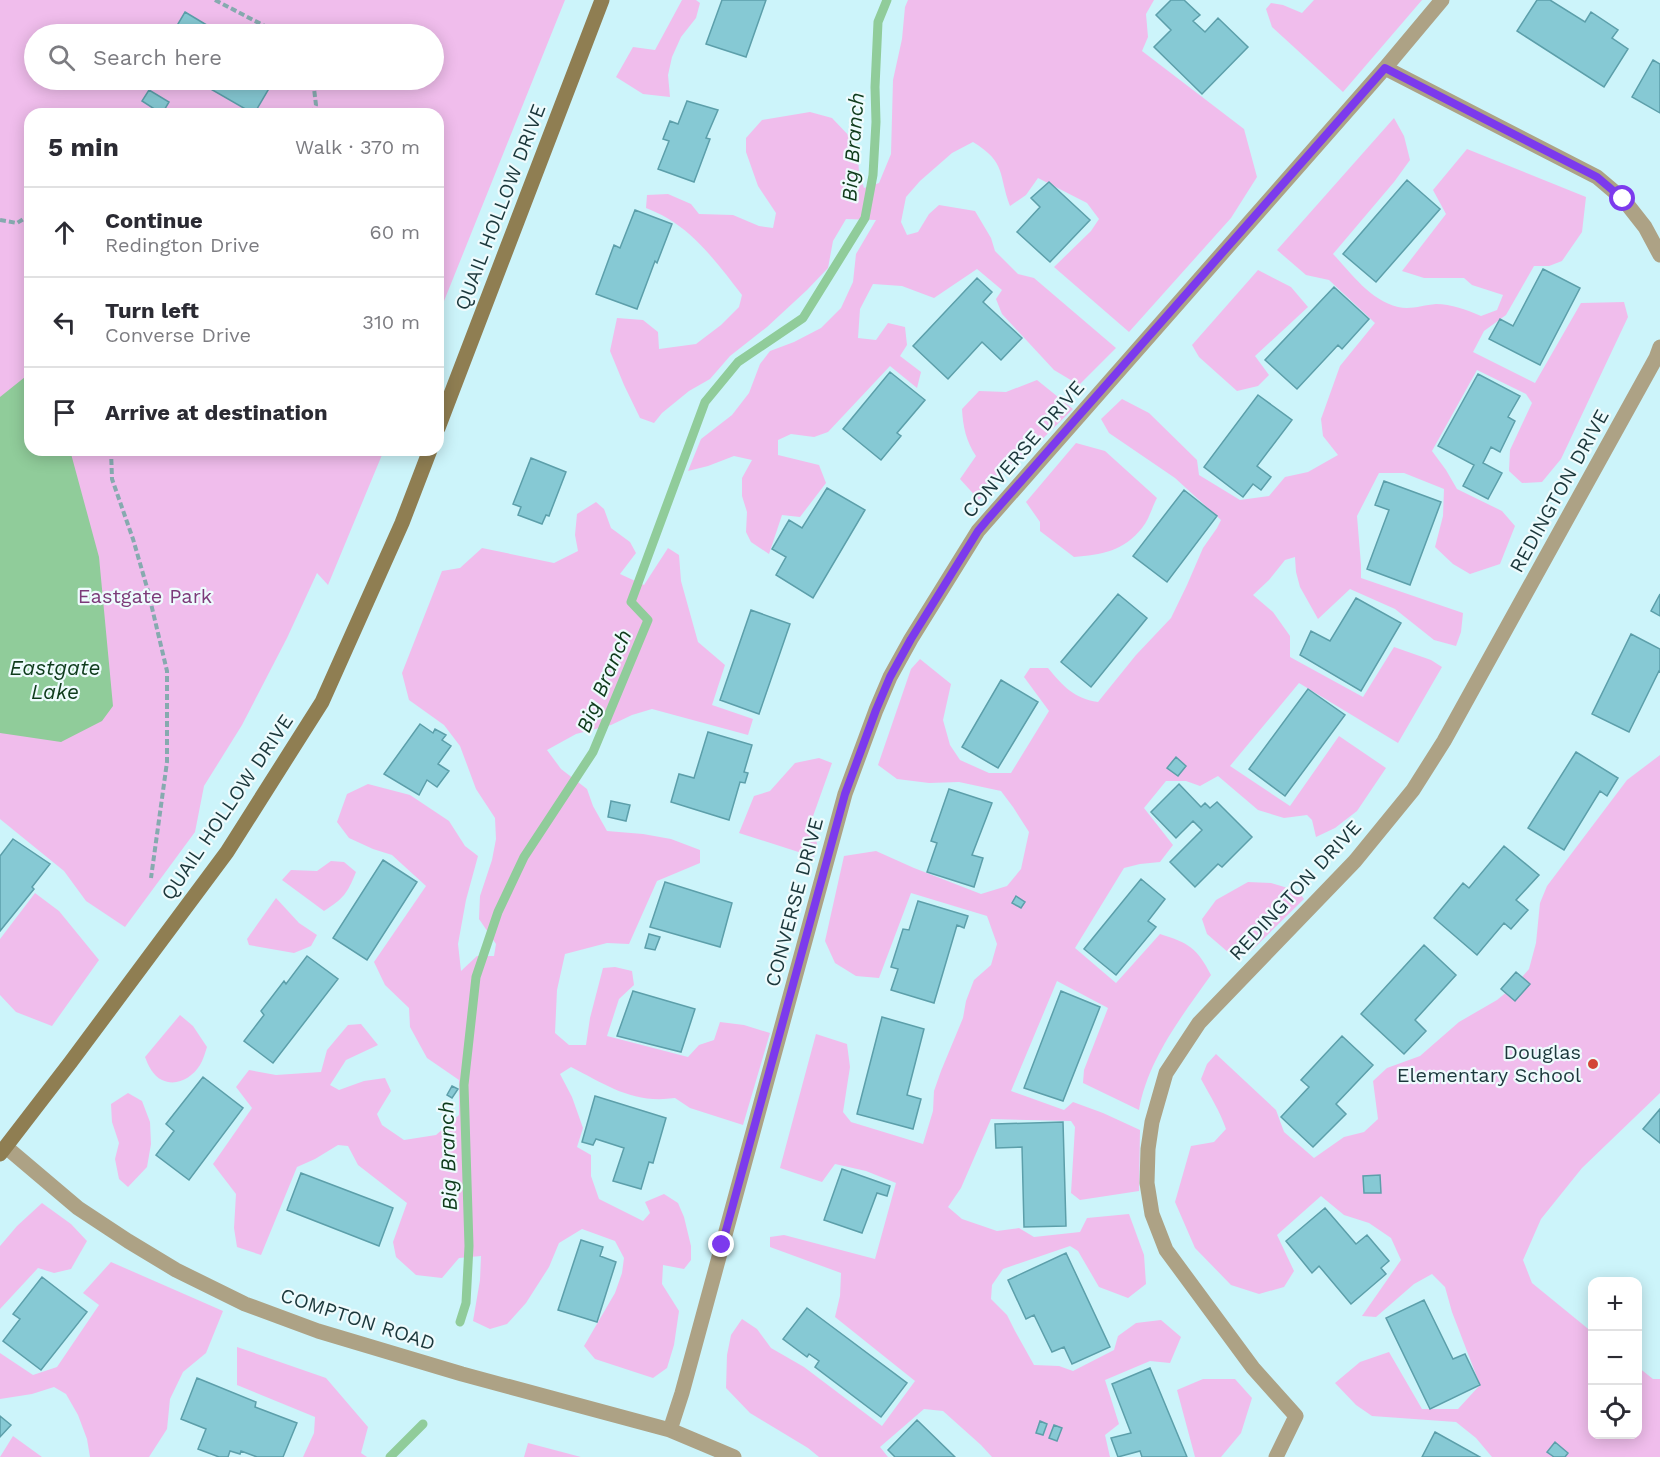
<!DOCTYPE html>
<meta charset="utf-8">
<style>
:root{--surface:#fff;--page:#f2f2f3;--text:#2b2b33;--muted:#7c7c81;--line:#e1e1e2}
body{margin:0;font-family:"Work Sans",sans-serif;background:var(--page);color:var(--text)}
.controls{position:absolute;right:18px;bottom:18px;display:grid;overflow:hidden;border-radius:12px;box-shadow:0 3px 15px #0003}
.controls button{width:54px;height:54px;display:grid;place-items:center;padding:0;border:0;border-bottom:2px solid var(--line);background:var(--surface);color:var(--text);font:30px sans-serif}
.stop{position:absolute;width:18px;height:18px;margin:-14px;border:4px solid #7c3aed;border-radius:50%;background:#fff}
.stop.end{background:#7c3aed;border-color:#fff;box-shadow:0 2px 6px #0008}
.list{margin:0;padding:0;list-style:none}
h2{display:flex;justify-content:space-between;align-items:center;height:78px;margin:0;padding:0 24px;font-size:26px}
h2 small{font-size:20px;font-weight:400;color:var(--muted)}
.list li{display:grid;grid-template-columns:39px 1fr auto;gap:18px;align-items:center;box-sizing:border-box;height:90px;padding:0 24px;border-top:2px solid var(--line)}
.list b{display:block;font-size:22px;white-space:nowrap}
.list p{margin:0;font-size:20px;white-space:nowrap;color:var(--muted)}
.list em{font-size:20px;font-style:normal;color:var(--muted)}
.icon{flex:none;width:33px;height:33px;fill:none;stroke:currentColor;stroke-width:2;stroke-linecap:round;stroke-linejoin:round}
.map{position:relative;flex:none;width:1660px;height:1457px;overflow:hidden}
.search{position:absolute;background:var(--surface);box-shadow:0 3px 15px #0003;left:24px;top:24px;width:420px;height:66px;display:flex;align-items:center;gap:15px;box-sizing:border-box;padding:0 21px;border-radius:33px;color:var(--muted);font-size:22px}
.panel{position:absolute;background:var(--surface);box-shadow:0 3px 15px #0003;left:24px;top:108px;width:420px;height:348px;border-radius:18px}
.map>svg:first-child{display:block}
</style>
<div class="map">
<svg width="1660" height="1457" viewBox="0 0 1660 1457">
<rect width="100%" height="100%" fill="#ccf4fa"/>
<path fill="#f0bdec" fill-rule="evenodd" d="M0,0H565L438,316V114H30V450H384L328,585L317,573L287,638L242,725L204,786L195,832L125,927L86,901L64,871L0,819ZM34,34H434V80H34Z
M682,0H696L700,3L696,18L681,37L672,57L668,75L670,97L643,94L616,77L633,47L655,50Z
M908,0H1154L1146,14L1148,37L1142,51L1244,129L1257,177L1231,218L1129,332L1054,267L1091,231L1099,219L1087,203L1038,178L1026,195L1010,206C998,174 1007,163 973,142L952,153L920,181L906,197L901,222L907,235L918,232L929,214L939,205L975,211L991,238L995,251L1018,274L1034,278L1116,348L1079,385L1054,370L1002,314L996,299L1002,290L977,269L934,298L902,286L873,284L860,309L858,338L876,340L888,323L905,327L907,345L900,356L921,372L917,388L890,366L828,432L814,437L791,434L778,440V455L819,465L826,483L800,517L782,515L769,554L751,542L746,532L747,512L742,496V478L752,460L734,456L708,466L688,471L701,439L732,415L749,393L760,364L770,351L794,342L821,328L841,308L853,282L856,254L876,220L846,219L833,241L828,268L807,290L767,327L730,356L710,379L689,391L662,413L654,423L640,418L624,385L610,351L617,318L643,320L658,332L659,349L696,344L721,325L739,307L742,295C721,268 698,236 667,218C661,214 653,211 646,208L647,195L668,194L691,204L699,214L733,215L759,226L773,228L776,213L758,186L746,152V138L762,120L810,112L832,118L853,140L858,157L859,172L864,188L879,183L891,154L893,80L902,39L905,7Z
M1314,0H1422L1343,92L1272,27L1266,9L1271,3L1283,5L1302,13Z
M1394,118L1404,136L1410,160L1394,182L1333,254C1352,274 1370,300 1398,307C1411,310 1423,305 1436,304C1451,304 1467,310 1481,316L1497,310L1503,295L1472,285L1464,278H1424L1402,271L1446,214L1433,190L1467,149L1586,197L1582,232L1562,261L1549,266H1534L1506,315L1484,331L1473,352L1535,383L1581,303L1624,302L1628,317L1561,459L1542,482L1522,483L1509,471L1510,450L1532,403L1526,394L1477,370L1432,451L1446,470L1457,489L1502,511L1515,526L1500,564L1470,574L1453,564L1435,547L1443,516L1444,489L1404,473H1379L1357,516L1361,565V578L1463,613L1461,632L1456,646L1434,640L1395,609L1350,589L1318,619L1300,587L1296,572L1295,557L1285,560L1269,580L1253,595L1273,612L1290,636V657L1363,697L1394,647L1431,660L1442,667L1398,743L1299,683L1230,766L1290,806L1339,736L1386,768L1357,811L1335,828L1316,837L1312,820L1307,815L1284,818L1258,810L1218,776L1200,786L1186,781H1166L1144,808L1173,845L1160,862L1140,864L1124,868L1075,948L1116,983L1160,934C1189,943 1197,948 1211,975C1182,1016 1148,1059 1139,1110L1083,1083L1084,1070L1108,1008L1057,981L1011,1091L1064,1110L1073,1102L1103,1113L1140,1130L1139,1191L1080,1200L1071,1193L1075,1127L1071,1121L991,1119L961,1188L948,1207L962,1219L997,1231L1019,1228L1034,1237L1080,1232L1087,1218L1129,1214L1144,1255L1146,1284L1128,1298L1099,1287L1078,1251L1070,1246L1003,1269L992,1285L991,1299L1007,1315L1015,1331L1034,1365L1059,1366L1073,1371L1114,1350L1118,1336L1136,1323L1161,1320L1181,1337L1170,1363L1150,1361L1105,1380L1119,1424L1105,1435L1110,1457H992L981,1445L943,1411L924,1409L880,1447L888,1457H819L808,1448L750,1413L726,1388L727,1355L731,1335L742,1319L757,1329L771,1348L804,1367L882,1426L915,1381L835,1317L840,1296L841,1273L770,1247V1237L784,1235L875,1259L896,1183L866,1171L835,1164L822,1182L780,1168L816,1034L847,1044L850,1067L843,1112L851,1122L923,1144L933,1111L934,1091L941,1071L963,1018L966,1001L974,980L991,965L997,944L987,916L911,893L879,978L856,976L835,963L825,941L844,856L876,851L914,868L981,894L1007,886L1021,869L1029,832L1013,807L1001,791L959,782L929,783L897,779L878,765L911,669L920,659L951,684L943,720L950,745L960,760L989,773H1011L1049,711L1024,677L1030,668H1048C1063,686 1073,698 1098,702L1136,655L1171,618L1187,585L1203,548L1217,528L1221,520L1175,478L1109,433L1101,419L1122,399L1149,413L1197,460L1199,475L1240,500L1269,496L1285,477L1308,472L1338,455L1323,436L1321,419L1340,366L1375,323L1329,280L1306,275L1277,250Z
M1258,270L1291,287L1308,307L1255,356L1269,375L1258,386L1237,391L1199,357L1192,345Z
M1037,380L1073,409L1028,453L1008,467L979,500L960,479L976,456C966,441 963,427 962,409L979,391L1006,392Z
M1076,443L1105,451L1157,498C1152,507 1149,520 1142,528C1124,551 1101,555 1074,557L1040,531V522L1026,502Z
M596,502L604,509L611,528L630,542L636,553L620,574L644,585L668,548L679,555L681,581L698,642L725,665L712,705L753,719L748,735L652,709L632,715L611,725L576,734L547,750L561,769L587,789L593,806L607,831L643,834L671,839L700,850V863L657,881L629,944L607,943L565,954L557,990L555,1033L569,1045H586L590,1018L603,968L615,967L632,971L634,985L619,999L607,1036L688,1057L699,1045L714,1040L720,1022L744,1025L770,1033L743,1125L690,1108L675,1098C632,1104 607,1085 571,1067L560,1074L572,1097L583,1128L577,1147L591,1155V1176L599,1199L643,1221L650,1213L645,1202L664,1194L678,1203L684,1217L691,1246V1260L684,1269L663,1265L662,1284L679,1311L674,1345L667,1368L653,1378L595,1359L584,1346L615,1293L622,1273L624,1258L615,1241L582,1229L559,1243L549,1267L526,1303L507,1324L490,1329L473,1321L480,1280L481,1256L459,1258L442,1278L416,1275L396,1257L393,1242L407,1203L358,1165L348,1146L338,1145L315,1159L297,1167L261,1255L237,1247L234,1228L236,1194L213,1164L252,1108L236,1087L249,1070L276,1075L321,1072L327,1050L348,1025L361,1024L378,1045L346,1060L330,1085L339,1090L364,1081L385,1078L391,1091L377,1114L382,1125L404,1140L436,1135L459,1115V1080L427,1058L410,1027L409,1008L385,985L374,962L426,886L392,855L373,849L349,838L337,822L347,794L368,784L410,795L449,821L465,846L478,856L466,900L458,944L461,971L477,956H494L496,944L479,919L480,896L492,860L496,839L495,818L476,789L460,746L444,725L409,700L402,673L442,571L460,568L482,548L554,563L578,551L575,535L577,514Z
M1660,755V1093L1582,1168L1541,1219L1523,1260L1532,1283L1592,1332V1434H1638V1367L1653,1379H1660V1457H1492L1476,1438L1456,1422L1372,1416L1356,1405L1335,1383L1360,1362L1389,1352L1422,1409H1458L1480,1385L1452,1312L1445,1287L1432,1274L1414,1284L1376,1317L1362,1316L1401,1260L1391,1238L1369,1223L1344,1215L1321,1196L1277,1235L1294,1271L1284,1287L1259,1294L1231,1285L1195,1248L1175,1202L1191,1146L1214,1142L1226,1129C1220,1111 1210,1096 1201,1079L1207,1064L1216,1054L1276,1110L1284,1132L1314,1158L1344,1137L1364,1132L1378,1119L1373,1081L1387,1068L1420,1056L1459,1022L1497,1000L1514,986L1529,969L1536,943L1540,903L1547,886L1627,780Z
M819,758L832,763L812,819L817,844L814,857L739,833L754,796L770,791L795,763Z
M331,861L344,862L356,872C347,894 344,898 324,911L282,880L291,870L317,871Z
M1248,882L1271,883L1298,891L1304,899L1252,950L1236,959L1207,934L1202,919L1216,900Z
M35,893L59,911L99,960L52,1026L16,1012L0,995V939Z
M276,898L299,923L317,935L311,946L294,953L249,945L247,939Z
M180,1015L193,1026L207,1047C205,1053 203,1060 200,1065C192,1078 176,1087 162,1080C153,1076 148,1065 145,1057Z
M128,1093L142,1101L150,1122L151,1144L147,1167L128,1187L119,1179L115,1159L119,1143L112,1122L111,1104Z
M42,1203L71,1224L87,1241L71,1269L54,1273L38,1268L0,1309V1246L17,1226Z
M111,1262L223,1311L206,1353L183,1372L170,1399L167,1429L149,1457H90L87,1439L78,1415L66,1394L54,1387L32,1394L0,1399V1353L33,1375L57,1367L99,1305L83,1293Z
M237,1347L326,1378L368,1427L361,1453L367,1457H303L314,1433L315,1417L237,1385Z
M1203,1379H1235L1252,1398L1241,1433L1221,1457H1195L1177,1390Z
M13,1436L42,1457H0Z
M528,1443L581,1457H524Z"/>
<path fill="#90cc9a" d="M30,373V450H70L99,557L113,706L102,721L61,742L0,733V397Z"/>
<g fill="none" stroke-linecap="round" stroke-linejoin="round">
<path stroke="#90cc9a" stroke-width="9" d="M460,1322L466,1303L469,1246L464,1085L476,977L498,912L524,857L593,752L648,620L631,602L705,402L738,362L803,318L865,218L873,175L876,122L875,87L878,22L887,0
M390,1457L423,1424"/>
</g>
<path fill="#86c9d4" stroke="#5c9faa" stroke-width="1.5" d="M722,0H766L746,57L706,44Z
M1171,0H1184L1200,15L1193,21L1205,32L1218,18L1248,47L1202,94L1154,47L1171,30L1156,15Z
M1537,0H1550L1585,22L1591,12L1618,30L1612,38L1628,49L1604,87L1517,31Z
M185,12L220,33L219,34H172Z
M1653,60L1660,64V113L1632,97Z
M172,80H191L186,88Z
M201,80H274L254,114L202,84L204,81Z
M149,90L169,102L162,114L142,101Z
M687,101L718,110L706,138L710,139L694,182L658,169L669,141L663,139L670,121L678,124Z
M1407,180L1440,209L1376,282L1343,254Z
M1049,182L1090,220L1050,262L1017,232L1040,207L1031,198Z
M635,210L672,224L657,263L655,261L637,309L596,294L614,245L620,248Z
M1543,269L1580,288L1540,365L1489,339L1500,319L1513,326Z
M977,278L992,292L983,302L1022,338L1001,360L982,342L948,379L913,346Z
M1334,287L1369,319L1342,349L1338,345L1297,389L1265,360Z
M890,372L925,400L897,433L901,436L881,460L843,429Z
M1478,374L1520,396L1508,417L1515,421L1500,452L1491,447L1483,463L1502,473L1488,499L1463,486L1474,465L1438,446Z
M1258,395L1292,420L1257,466L1271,477L1261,490L1253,484L1243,497L1204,467Z
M531,458L566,472L549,516L546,515L542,524L518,515L521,507L513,504Z
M1384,481L1441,502L1410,585L1367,569L1389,510L1375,505Z
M827,488L865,510L813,598L776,575L786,557L772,549L789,520L802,528Z
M1184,490L1217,516L1167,582L1133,556Z
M1118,594L1147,618L1091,687L1061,662Z
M1660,594V616L1651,611Z
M1356,598L1401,623L1361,691L1300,655L1311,631L1330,641Z
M751,610L790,624L759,714L720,700Z
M1631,634L1660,649V672L1659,671L1629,732L1592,714Z
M1001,680L1038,702L998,768L962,747Z
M1308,689L1345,715L1285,796L1249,769Z
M420,724L433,733L435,729L446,735L442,740L451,746L438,764L449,771L437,787L427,780L419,795L384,774Z
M708,732L752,745L744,772L748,773L745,783L740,782L729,820L671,802L679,774L694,778Z
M1576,752L1618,778L1607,796L1600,791L1564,850L1528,828Z
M1176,757L1186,766L1178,776L1167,768Z
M1179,784L1201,807L1205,803L1210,808L1217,802L1252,837L1222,867L1218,864L1195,887L1170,862L1202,830L1193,821L1176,838L1151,812Z
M949,789L992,803L972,855L983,858L974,887L927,872L937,843L931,841Z
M611,801L630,805L626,821L608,817Z
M13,839L50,864L32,887L34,889L0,931V856Z
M1504,846L1539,875L1516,900L1528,910L1511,929L1504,923L1477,955L1434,918L1463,883L1469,888Z
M383,860L417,882L367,960L333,938Z
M1141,879L1165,899L1148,921L1156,927L1116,975L1084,949Z
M665,882L732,903L720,947L650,927Z
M1016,896L1025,902L1021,908L1012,903Z
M918,901L968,916L964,928L957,925L934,1003L891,990L898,969L891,967L903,929L909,930Z
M649,934L660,937L655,950L645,948Z
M1424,945L1456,975L1415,1020L1426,1031L1404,1054L1361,1014Z
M307,956L338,979L273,1063L244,1041L264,1015L261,1011L284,981L286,984Z
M1516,972L1530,984L1515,1001L1501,989Z
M633,991L695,1009L681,1052L617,1036Z
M1061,991L1100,1007L1063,1101L1024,1088Z
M882,1017L924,1029L907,1095L921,1099L913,1129L857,1114Z
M1342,1036L1373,1065L1336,1104L1346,1114L1313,1147L1281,1117L1309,1087L1301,1080Z
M203,1077L243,1108L189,1180L156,1155L174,1131L166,1124Z
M452,1086L458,1089L452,1098L447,1095Z
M595,1096L666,1118L653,1163L649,1162L641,1189L613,1181L624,1148L596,1139L593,1145L582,1142Z
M1660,1109V1143L1643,1129Z
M1063,1122L1066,1226L1024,1227L1022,1147L996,1148L995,1124Z
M842,1169L890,1186L887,1196L877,1193L862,1233L824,1220Z
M301,1173L393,1208L379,1246L287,1210Z
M1380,1175L1381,1193H1364L1363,1176Z
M1325,1208L1356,1244L1367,1235L1389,1261L1381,1268L1386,1274L1351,1304L1319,1266L1312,1273L1286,1241Z
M581,1240L603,1247L600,1256L616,1262L597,1322L558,1310Z
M1066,1253L1110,1347L1072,1364L1064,1347L1052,1352L1034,1315L1026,1319L1008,1280Z
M42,1277L87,1312L41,1370L3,1341L20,1319L13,1314Z
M1424,1300L1453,1359L1465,1354L1480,1385L1430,1409L1386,1318Z
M807,1308L907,1383L881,1417L815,1367L819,1361L809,1354L807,1357L783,1339Z
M1150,1368L1187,1457H1142L1140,1451L1118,1457L1111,1438L1131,1433L1112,1384Z
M197,1378L256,1402L255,1407L297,1423L283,1457H257L241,1451L240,1454L230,1451L228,1457H219L198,1449L206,1429L181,1419Z
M0,1416L11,1425L0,1437Z
M917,1420L955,1457H895L888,1450Z
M1040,1421L1047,1424L1043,1435L1036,1433Z
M1054,1425L1062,1428L1057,1441L1049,1438Z
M1435,1432L1480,1457H1422Z
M1555,1442L1568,1453L1565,1457H1554L1547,1452Z"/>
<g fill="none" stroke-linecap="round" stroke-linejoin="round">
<path stroke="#86aaaf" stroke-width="4" stroke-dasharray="6 3" stroke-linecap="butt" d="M215,0L280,34
M312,114L316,105L313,80
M0,220L17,223L30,215
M111,450L112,479L133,539L148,591L167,671V762L151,878"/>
<path stroke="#ada285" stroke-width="15" d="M1385,68L1597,177L1623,199L1645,227L1660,255
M6,1147L78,1208L128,1241L176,1270L245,1304L318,1331L462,1374L670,1430L734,1457
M670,1430L682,1393L845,794L876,710L890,677L911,639L978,531L1385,68L1442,0
M1276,1457L1296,1416L1253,1368L1166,1250L1152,1214L1147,1183L1148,1149L1152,1122L1166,1073L1199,1023L1355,861L1413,790L1444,741L1656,358L1660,347"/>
<path stroke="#8f7e52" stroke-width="15" d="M438,428L602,0
M0,1154L70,1063L227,852L322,702L402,523L430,450"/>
</g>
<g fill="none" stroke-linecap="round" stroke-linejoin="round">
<path stroke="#7c3aed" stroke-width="8" d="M722,1245L845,794L876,710L890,677L911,639L978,531L988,519L1385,68L1597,177L1623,199"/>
</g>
<circle fill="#d34638" stroke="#eefbfd" stroke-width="2" cx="1593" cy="1064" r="6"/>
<g text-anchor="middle" stroke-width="4.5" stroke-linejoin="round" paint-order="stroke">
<g font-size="20" fill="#1b373b" stroke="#eefbfd">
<text transform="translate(500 207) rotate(-69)" y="7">QUAIL HOLLOW DRIVE</text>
<text transform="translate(1023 449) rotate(-49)" y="7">CONVERSE DRIVE</text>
<text transform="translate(1559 491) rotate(-61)" y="7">REDINGTON DRIVE</text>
<text transform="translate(227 807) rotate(-56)" y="7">QUAIL HOLLOW DRIVE</text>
<text transform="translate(1295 890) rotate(-47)" y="7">REDINGTON DRIVE</text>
<text transform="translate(794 902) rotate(-75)" y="7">CONVERSE DRIVE</text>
<text transform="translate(358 1319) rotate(18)" y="7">COMPTON ROAD</text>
</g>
<g font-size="20" fill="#7c3a79" stroke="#eefbfd">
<text x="145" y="603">Eastgate Park</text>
</g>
<g font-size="20" fill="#1b373b" stroke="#eefbfd" text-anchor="end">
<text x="1581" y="1059">Douglas<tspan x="1581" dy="23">Elementary School</tspan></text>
</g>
<g font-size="21" font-style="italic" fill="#0e3b1b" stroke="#eefbfd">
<text transform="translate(853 147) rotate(-86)" y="7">Big Branch</text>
<text x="55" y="675">Eastgate<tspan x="55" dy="24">Lake</tspan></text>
<text transform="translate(604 681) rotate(-67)" y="7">Big Branch</text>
<text transform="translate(448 1156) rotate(-92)" y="7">Big Branch</text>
</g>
</g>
</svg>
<div class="controls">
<button>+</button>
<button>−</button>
<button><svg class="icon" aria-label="locate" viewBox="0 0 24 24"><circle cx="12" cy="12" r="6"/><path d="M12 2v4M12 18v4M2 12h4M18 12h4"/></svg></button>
</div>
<div class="stop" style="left:1623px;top:199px"></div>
<div class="stop end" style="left:722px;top:1245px"></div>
<div class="search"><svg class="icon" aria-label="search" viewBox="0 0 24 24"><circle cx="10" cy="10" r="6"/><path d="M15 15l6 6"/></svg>Search here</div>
<section class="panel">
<h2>5 min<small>Walk · 370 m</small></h2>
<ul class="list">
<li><svg class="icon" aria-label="ahead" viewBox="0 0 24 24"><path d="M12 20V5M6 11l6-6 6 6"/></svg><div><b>Continue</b><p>Redington Drive</p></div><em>60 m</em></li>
<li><svg class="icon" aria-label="left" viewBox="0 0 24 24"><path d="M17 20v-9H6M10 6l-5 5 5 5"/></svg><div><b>Turn left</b><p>Converse Drive</p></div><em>310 m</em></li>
<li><svg class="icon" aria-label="arrive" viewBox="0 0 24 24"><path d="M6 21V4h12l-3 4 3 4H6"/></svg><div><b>Arrive at destination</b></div></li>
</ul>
</section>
</div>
